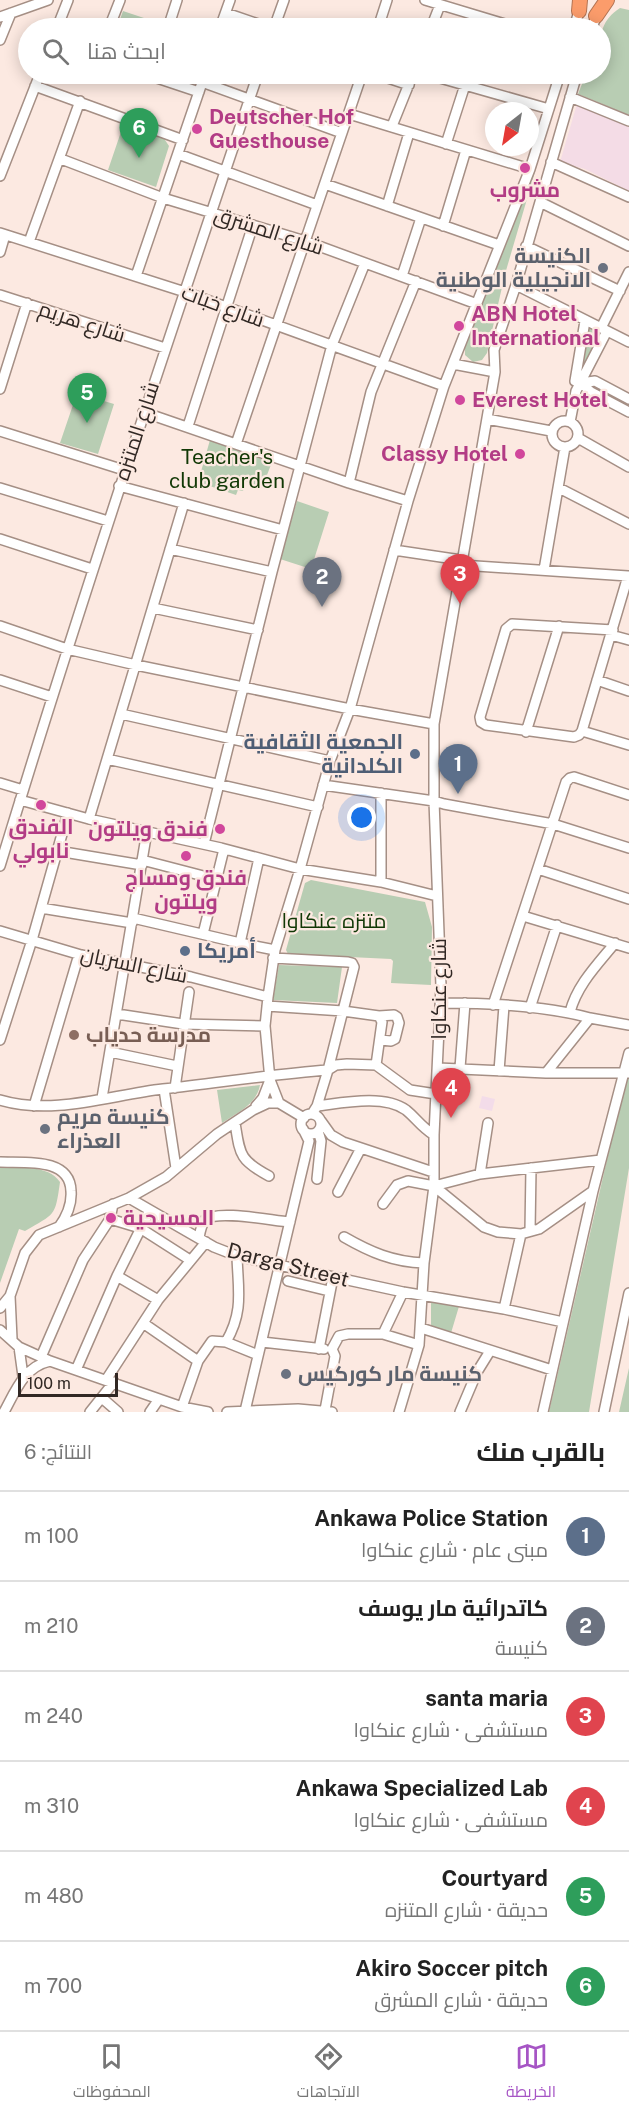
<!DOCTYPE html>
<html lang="ar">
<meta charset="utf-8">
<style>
:root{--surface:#fff;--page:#f6f6f6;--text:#222;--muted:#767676;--line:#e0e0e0;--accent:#a655c5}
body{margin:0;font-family:"Public Sans",Cairo,sans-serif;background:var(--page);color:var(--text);direction:rtl}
.compass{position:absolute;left:485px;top:102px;width:54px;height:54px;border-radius:50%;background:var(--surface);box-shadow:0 3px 15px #0003;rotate:211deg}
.scale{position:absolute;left:18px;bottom:15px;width:100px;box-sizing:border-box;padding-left:6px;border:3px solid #312824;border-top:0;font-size:16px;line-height:21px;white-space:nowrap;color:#312824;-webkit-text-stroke:4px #fce9e1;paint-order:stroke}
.you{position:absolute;left:362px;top:818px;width:21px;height:21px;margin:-15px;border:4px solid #fff;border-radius:50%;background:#1a73e8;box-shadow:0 0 0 9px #1a73e833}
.badge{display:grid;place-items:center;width:39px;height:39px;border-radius:50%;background:var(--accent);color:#fff;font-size:20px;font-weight:700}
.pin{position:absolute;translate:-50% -50px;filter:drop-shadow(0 2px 3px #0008)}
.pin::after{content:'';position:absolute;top:32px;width:21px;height:18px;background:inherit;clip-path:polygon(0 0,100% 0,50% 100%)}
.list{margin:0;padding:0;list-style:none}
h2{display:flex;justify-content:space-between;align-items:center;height:78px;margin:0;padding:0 24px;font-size:26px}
h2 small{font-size:20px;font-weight:400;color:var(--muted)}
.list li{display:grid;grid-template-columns:39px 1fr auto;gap:18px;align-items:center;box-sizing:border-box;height:90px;padding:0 24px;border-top:2px solid var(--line)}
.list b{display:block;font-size:22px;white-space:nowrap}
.list p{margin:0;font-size:20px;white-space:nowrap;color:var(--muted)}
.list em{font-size:20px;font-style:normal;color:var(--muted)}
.icon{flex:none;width:33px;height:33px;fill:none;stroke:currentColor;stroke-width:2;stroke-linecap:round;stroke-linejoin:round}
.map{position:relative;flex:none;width:629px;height:1412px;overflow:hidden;direction:ltr}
.search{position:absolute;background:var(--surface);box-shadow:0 3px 15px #0003;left:18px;right:18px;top:18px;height:66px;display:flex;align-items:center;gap:15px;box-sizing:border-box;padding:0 21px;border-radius:33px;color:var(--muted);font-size:22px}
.sheet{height:618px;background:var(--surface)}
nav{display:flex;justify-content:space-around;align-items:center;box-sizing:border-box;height:84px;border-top:2px solid var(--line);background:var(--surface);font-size:16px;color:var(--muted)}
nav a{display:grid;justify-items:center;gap:3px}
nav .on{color:var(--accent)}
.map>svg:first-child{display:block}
</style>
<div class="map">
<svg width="629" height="1412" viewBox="0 0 629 1412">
<rect width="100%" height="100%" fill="#fce9e1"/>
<path fill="#f4dce6" d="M577,104L629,127V191L585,169L560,162Z"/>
<path fill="#f3dce9" d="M482,1096L495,1099L492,1111L479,1108Z"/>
<path fill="#b8cdb3" d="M620,8L629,10V115L578,94L586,74H600C600,47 595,24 620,8Z
M123,11L159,23L157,28H117Z
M124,123L163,137L169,146L156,187L108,170Z
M536,150L540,152L537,165L505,274L487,353L482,360L473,362L465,355V348Z
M587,324L605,332L580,381Z
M77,393L114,404L98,454L60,443Z
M210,440L272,462L262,488L246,481L243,491L238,490L236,495L198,482Z
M297,501L329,512L311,569L280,559Z
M311,880L425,902L432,927L431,985L391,983L393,961L391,959L288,954L286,950L305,883Z
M279,965L342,967L337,1003L273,1000Z
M629,1064V1168L589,1412H549Z
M260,1085C256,1105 238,1112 222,1123L217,1090Z
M0,1167C19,1169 48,1164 60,1182C55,1218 55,1213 25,1231L19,1229L0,1283Z
M431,1298L460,1303L451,1333L431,1329Z
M629,1368V1412H619Z"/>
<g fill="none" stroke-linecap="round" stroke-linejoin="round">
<g stroke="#a58f85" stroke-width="12">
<path id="minor" d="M425,0L518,28
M226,13L270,28
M0,17L48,0
M57,28L68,0
M109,28L120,0
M168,28L177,0
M220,28L230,0
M274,28L284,0
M378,28L387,0
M431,28L440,5
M574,28L580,8
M592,28L598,11
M0,40L11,13
M145,74L199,92
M376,74L409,85
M426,74L549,109
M202,82L342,133
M35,86L183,140
M570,97L629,121
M349,114L530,169
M392,126L413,74
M446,144L465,85
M178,154L317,205
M61,159L163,198L305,241L477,304
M551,162L629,197
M0,176L40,74
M325,184L499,245
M540,202L629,246
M387,206L409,133
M443,226L466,150
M0,233L185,292L444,386
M29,242L80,101
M526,246L620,291
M0,252L5,235
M136,276L205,74
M402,276L421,218
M516,285L629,342
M0,295L165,348
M601,328L629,272
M453,364L495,372
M581,383L575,381L585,321
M0,389L27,303
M629,399L595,381L581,383L591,392L629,412
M143,412L349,483L408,501
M487,419L551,431
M552 434a13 13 0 1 1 26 0a13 13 0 1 1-26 0Z
M570,422L576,391L607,331
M188,426L253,225
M0,431L124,470
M578,438L629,467
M236,444L362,74
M349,483L371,392L416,281
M119,486L283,530
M0,488L108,521
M559,488L629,524
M0,539L92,569
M170,549L272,572
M394,550L461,560
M461,565L628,576L582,731L579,735L574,737L486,725L481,722L480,717L506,629L512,624L613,630
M544,570L565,447
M153,608L258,630
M0,626L67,649L136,665L350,709L434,724
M611,635L629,640
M0,680L52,697
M597,680L629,691
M121,714L330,761
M582,731L629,745
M526,732L559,626
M107,759L318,807
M0,783L23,790
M323,785L434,801L444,804L553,824L629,848
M20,800L89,819L221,848L300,869L381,882L437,896
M89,819L184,503
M204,844L272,572L332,345L365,263
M58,851L142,865
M142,860L215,879
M0,866C81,600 169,337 258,74
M538,869L629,899
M381,882V793
M41,908L132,923
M523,916L629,948
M133,918L240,943L259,858
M0,931L81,955L191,977L268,997
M203,934L224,849
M240,943L275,950
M273,958L348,962L352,963L354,967L328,1070L317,1106L312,1114
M441,1003C489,1003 544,1005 590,1018L546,1073
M493,1005L566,782L570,778L574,777L629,795
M267,1006L343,1011L379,1016L382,1022L376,1065
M530,1008L557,925
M570,1012C577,985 597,965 615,943
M117,1014L183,1024L265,1026
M379,1016L394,1015L397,1017L399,1023L395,1039L391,1041L380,1040
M590,1018L629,1025
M0,1040L32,940L68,813
M110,1052L177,1066
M438,1068L546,1073H629
M460,1068L465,1003
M499,1071L504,1006
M175,1088L189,992
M164,1089L176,1168
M102,1098L147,831
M0,1100C54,1116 110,1095 163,1089C218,1083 273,1074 328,1070L336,1065L347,1064L376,1065L410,1090L436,1094
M279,1103L270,1080L265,1026L268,997L275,950L300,869L330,761L350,709L408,501L444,386L530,169L560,74
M34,1106L77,961L81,955
M256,1106L263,1098L270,1080
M317,1106C342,1103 384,1094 406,1110C416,1118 421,1127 434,1135
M301 1124a10 10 0 1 1 20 0a10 10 0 1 1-20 0Z
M321,1121L331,1135L343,1142L433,1172
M235,1123C240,1154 239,1160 269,1176
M0,1162C25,1163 70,1157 71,1191C72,1204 67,1216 59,1227
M480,1174L488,1123
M317,1179L321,1141L318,1131
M434,1186L480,1174L601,1160
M338,1192L361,1148
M129,1198L214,1247L237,1256L403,1292L504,1309L521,1234
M383,1204L397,1185L408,1181L434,1186L484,1227L498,1232L521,1234L539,1229L593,1191
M110,1219L140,1228L190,1260
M530,1231L531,1168
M344,1237C370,1252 393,1262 424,1263
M199,1238C200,1232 201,1225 205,1220C217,1209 273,1221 290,1222
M117,1276L158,1300
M288,1281L329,1291
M0,1308L10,1296
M504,1309L563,1322
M143,1323L198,1361
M421,1328L552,1370
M0,1330L19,1347L50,1361L182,1407L208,1412
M383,1334L419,1345
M12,1339L10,1296L25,1253L39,1235L129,1198L166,1177L217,1134L253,1110L268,1103H279L304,1118
M226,1342C244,1311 238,1290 237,1256
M262,1342L324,1349
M19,1347L23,1376
M319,1349L333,1277
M41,1357L83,1260L110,1219L113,1204
M76,1370L117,1276L150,1210
M106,1380L158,1300L206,1242
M102,1398L118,1412
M182,1407L198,1361L212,1341L226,1342L258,1355
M325,1410L335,1356L332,1349L339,1336L348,1334H383L403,1292
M245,1411L309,1141L303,1129
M4,1412C16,1390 24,1367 50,1361
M90,1412L114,1382
M150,1412L159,1399
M227,1412L298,1409L332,1412
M399,1412L419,1345L424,1263L434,1186V1135L441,986L434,801V724L495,372L494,350L516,285L577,74
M460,1412L477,1372L490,1351
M543,1412L593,1191L629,1053
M604,1412L629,1293"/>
</g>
<g stroke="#b47352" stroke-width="16">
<path id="highway" d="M579,11L580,0
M596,16L607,0"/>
</g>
<use href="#minor" stroke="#fff" stroke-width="9"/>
<use href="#highway" stroke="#fb9c6b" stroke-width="14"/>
</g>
<g fill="#d1479c" stroke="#fce9e1" stroke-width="2">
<circle cx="197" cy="129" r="6"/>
<circle cx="525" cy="168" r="6"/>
<circle cx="459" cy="326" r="6"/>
<circle cx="460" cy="400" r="6"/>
<circle cx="520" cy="454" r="6"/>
<circle cx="41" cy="805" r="6"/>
<circle cx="220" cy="829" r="6"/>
<circle cx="186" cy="856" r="6"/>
<circle cx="111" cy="1218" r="6"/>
</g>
<g fill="#6b7280" stroke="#fce9e1" stroke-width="2">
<circle cx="603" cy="268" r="6"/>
<circle cx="45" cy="1129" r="6"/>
<circle cx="286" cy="1374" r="6"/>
</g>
<g fill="#5c6f8a" stroke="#fce9e1" stroke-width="2">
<circle cx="415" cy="754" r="6"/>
<circle cx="185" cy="951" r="6"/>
</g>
<circle fill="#8d6e63" stroke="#fce9e1" stroke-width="2" cx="74" cy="1035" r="6"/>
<g text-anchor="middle" stroke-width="4.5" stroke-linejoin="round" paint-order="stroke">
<g font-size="21" font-weight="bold" fill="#b23c85" stroke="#fce9e1" text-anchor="start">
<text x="209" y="124">Deutscher Hof<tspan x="209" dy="24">Guesthouse</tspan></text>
<text x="525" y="197" text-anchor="middle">مشروب</text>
<text x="471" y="321">ABN Hotel<tspan x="471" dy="24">International</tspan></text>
<text x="472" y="407">Everest Hotel</text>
<text x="508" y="461" text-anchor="end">Classy Hotel</text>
<text x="41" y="834" text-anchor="middle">الفندق<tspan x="41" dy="24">نابولي</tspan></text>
<text x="208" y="836" text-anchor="end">فندق ویلتون</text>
<text x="186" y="885" text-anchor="middle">فندق ومساج<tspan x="186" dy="24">ويلتون</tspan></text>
<text x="123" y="1225">المسيحية</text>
</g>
<g font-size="21" fill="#312824" stroke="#fce9e1">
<text transform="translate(269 231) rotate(18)" y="7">شارع المشرق</text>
<text transform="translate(223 306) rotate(20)" y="7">شارع خبات</text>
<text transform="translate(82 322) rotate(18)" y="7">شارع هريم</text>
<text transform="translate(137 431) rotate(-72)" y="7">شارع المتنزه</text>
<text transform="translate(134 965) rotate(12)" y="7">شارع السريان</text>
<text transform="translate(439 989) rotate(-90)" y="7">شارع عنكاوا</text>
<text transform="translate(288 1265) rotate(14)" y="7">Darga Street</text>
</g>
<g font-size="21" font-weight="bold" fill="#5b616d" stroke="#fce9e1" text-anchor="start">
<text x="591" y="263" text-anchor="end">الكنيسة<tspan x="591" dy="24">الانجيلية الوطنية</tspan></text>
<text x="57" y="1124">كنيسة مريم<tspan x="57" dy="24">العذراء</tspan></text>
<text x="298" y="1381">كنيسة مار كوركيس</text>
</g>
<g font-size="21" fill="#113805" stroke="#fce9e1">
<text x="227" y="464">Teacher's<tspan x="227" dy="24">club garden</tspan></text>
<text x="334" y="928">متنزه عنكاوا</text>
</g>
<g font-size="21" font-weight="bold" fill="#4e5e75" stroke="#fce9e1" text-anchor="end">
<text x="403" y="749">الجمعية الثقافية<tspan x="403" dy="24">الكلدانية</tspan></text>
<text x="197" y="958" text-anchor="start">أمريكا</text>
</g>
<g font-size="21" font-weight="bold" fill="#785e54" stroke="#fce9e1" text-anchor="start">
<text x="86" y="1042">مدرسة حدياب</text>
</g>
</g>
</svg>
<svg class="compass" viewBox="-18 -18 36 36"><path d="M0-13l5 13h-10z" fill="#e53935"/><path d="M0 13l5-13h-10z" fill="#767676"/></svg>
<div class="scale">100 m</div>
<div class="you"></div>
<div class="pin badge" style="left:458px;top:794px;background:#5c6f8a">1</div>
<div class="pin badge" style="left:322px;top:607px;background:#6b7280">2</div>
<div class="pin badge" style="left:460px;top:604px;background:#e0444e">3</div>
<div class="pin badge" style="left:451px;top:1118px;background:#e0444e">4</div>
<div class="pin badge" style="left:87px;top:423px;background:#2e9e5b">5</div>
<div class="pin badge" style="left:139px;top:158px;background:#2e9e5b">6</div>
<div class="search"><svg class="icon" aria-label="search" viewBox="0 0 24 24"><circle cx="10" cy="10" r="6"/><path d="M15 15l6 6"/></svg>ابحث هنا</div>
</div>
<section class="sheet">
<h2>بالقرب منك<small>النتائج: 6</small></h2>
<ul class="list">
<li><span class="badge" style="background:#5c6f8a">1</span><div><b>Ankawa Police Station</b><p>مبنى عام · شارع عنكاوا</p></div><em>100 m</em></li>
<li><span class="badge" style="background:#6b7280">2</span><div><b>كاتدرائية مار يوسف</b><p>كنيسة</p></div><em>210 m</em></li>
<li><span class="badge" style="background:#e0444e">3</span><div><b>santa maria</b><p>مستشفى · شارع عنكاوا</p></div><em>240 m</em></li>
<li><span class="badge" style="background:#e0444e">4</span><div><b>Ankawa Specialized Lab</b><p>مستشفى · شارع عنكاوا</p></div><em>310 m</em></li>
<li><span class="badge" style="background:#2e9e5b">5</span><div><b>Courtyard</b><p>حديقة · شارع المتنزه</p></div><em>480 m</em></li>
<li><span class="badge" style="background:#2e9e5b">6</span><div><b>Akiro Soccer pitch</b><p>حديقة · شارع المشرق</p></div><em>700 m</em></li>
</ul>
</section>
<nav>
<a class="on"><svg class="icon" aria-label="map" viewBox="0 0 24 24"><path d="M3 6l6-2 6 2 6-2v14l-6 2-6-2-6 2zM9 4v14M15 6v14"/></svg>الخريطة</a>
<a><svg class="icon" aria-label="directions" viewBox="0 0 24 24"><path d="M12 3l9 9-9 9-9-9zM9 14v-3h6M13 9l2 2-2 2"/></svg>الاتجاهات</a>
<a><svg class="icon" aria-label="saved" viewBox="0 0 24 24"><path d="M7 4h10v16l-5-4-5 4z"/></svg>المحفوظات</a>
</nav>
